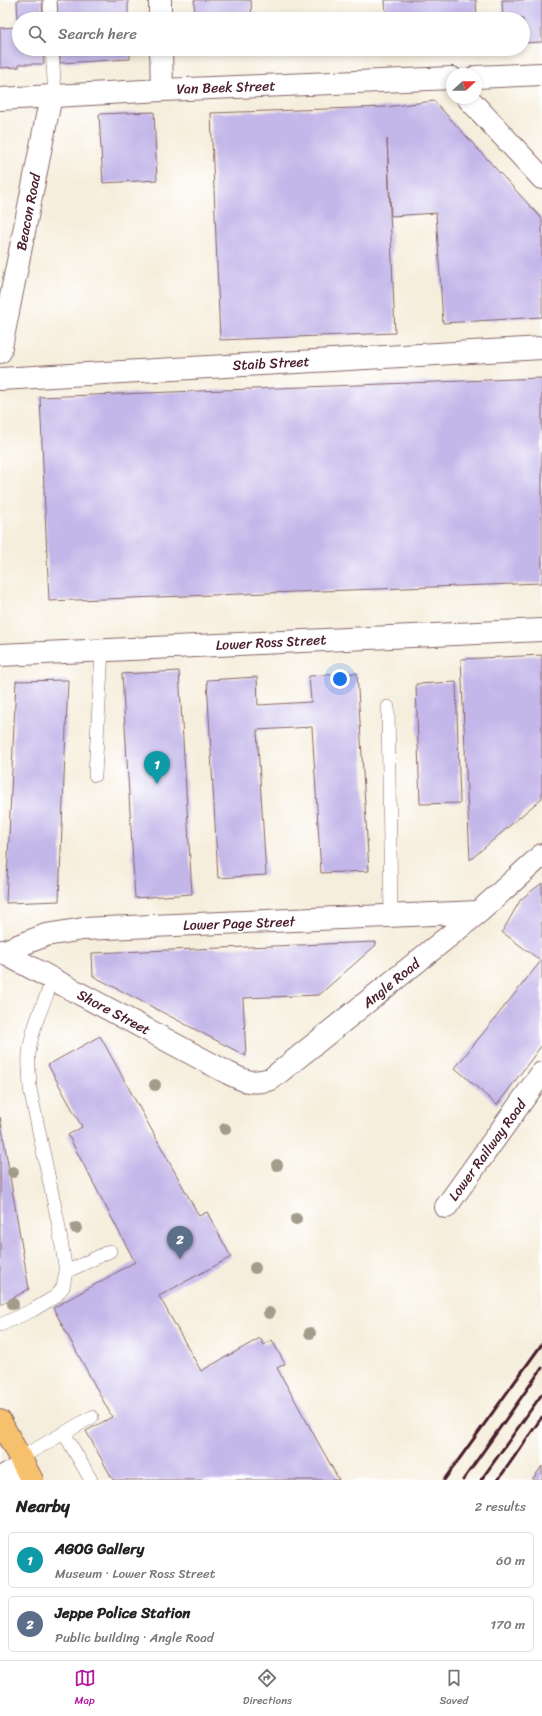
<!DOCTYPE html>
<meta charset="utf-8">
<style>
:root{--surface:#fff;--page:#f2f2f2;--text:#222;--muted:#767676;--line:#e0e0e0;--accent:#b5179e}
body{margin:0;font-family:Sriracha,sans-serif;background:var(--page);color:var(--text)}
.compass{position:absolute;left:446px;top:68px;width:36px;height:36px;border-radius:50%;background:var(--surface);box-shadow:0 2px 6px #0003;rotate:69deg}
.you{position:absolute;left:340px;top:679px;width:14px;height:14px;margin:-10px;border:3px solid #fff;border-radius:50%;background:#1a73e8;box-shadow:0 0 0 6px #1a73e833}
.badge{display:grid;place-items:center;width:26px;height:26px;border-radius:50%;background:var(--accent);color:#fff;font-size:13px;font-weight:700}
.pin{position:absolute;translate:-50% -33px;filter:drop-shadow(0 1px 2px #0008)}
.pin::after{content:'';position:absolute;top:21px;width:14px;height:12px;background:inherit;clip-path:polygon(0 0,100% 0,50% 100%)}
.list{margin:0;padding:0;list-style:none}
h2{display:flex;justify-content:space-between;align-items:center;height:52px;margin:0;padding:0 16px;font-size:17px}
h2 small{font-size:13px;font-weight:400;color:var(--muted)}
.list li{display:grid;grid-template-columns:26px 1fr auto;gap:12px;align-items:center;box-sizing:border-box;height:56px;margin:0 8px 8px;padding:0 8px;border:1px solid var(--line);border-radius:6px}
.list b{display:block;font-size:15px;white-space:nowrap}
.list p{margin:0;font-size:13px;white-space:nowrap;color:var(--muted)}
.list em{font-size:13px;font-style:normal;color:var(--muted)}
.icon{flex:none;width:22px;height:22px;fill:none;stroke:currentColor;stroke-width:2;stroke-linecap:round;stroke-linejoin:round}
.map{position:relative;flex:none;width:542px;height:1480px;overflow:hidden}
.search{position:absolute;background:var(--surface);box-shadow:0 2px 6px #0003;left:12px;right:12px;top:12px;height:44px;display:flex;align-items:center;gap:10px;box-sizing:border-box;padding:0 14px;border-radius:22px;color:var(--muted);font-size:15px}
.sheet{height:180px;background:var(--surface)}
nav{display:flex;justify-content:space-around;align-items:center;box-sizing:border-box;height:56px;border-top:1px solid var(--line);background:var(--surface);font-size:11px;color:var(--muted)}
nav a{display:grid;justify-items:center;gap:2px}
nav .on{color:var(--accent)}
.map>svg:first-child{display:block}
</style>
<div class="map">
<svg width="542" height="1480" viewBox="0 0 542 1480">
<rect width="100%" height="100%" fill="#fff"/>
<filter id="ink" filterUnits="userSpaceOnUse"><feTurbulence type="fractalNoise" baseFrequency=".025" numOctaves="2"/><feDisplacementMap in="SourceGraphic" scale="8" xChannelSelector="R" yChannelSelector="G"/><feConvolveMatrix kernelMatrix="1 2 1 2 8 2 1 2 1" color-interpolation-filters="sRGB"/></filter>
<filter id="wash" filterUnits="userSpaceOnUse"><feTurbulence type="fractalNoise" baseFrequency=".012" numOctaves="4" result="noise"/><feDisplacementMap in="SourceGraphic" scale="16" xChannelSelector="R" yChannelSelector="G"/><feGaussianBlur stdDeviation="0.9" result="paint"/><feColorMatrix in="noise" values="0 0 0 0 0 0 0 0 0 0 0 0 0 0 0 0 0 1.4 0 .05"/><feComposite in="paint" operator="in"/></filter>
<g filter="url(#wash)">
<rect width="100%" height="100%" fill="#f6eedc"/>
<g id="blocks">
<path fill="#c3b6e9" d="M17,0H42L43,19H19L18,23Z
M57,0H128V19H58Z
M194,0H251L252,19H195Z
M385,0H476L477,19H371V17H386Z
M502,0H542V42L523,43V19H503Z
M19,27V49H43L44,64H19V67L0,68V28Z
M60,49H130V59L60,63Z
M434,101L542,219V317L443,323L436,213L391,216L387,139L395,333L220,340L211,113L385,107Z
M154,112L157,180L103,183L99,114Z
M542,378V583L49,601L40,397Z
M542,655V798L470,860L461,659Z
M179,671L192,894L135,898L122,674Z
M357,673L369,871L321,873L312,727L257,730L266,875L218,878L207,680L257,677L258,705L311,702L309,676Z
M68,680L59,901L6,903L16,681Z
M456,682L460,803L420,804L416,684Z
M542,883V1045L497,1105L455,1068L541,961L502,932L521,899Z
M376,942V945L319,995L243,998L246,1056L93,976L92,953Z
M100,1036L199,1216L207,1212L231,1257L159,1296L201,1371L260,1338L264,1345L272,1340L285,1364L277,1368L339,1480H113L86,1431L112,1417L53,1308L135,1262L68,1135L82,1127L48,1065Z
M0,1117L29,1289L0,1305Z
M542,1466V1480H532Z"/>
</g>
</g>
<g filter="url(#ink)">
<use href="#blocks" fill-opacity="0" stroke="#866769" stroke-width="1"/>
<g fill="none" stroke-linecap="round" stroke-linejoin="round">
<g stroke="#866769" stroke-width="14">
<path id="lane" d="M50,0L51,19
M52,49L55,96
M388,707L391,916
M95,775L102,650
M66,1272L110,1251
M0,1325L33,1310L56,1296L63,1287L66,1272L58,1222L30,1089C30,1078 28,1066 29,1054C31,1029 44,1003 53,979
M64,1433L91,1480
M20,1458L92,1417"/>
</g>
<g stroke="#866769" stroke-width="24">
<path id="street" d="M160,0V19
M161,49L162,90
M476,77L542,74
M468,98L542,178
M0,99L162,90L452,78
M0,352L51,96
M0,379L542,348
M0,655L542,630
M0,951L228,1073C246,1082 251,1084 271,1079L479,912L542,855
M2,952L46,935L83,929L479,912
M446,1207L542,1073
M0,1478L24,1465"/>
</g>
<g stroke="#866769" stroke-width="24">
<path id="primary" d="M0,1421L32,1480"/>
</g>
<use href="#lane" stroke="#fff" stroke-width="13"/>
<use href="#street" stroke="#fff" stroke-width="22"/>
<use href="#primary" stroke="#f7c06c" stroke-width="22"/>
<path stroke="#4a1f2b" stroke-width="3" d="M444,1480L542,1344
M463,1480L542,1368
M481,1480L542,1394
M498,1480L542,1417"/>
</g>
<g fill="#a39c8a">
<circle cx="155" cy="1085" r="6"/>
<circle cx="225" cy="1129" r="6"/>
<circle cx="277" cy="1165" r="6"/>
<circle cx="13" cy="1172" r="6"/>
<circle cx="296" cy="1219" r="6"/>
<circle cx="76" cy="1228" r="6"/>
<circle cx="255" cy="1268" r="6"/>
<circle cx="13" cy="1304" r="6"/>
<circle cx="269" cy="1313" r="6"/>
<circle cx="310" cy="1333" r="6"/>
</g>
</g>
<g text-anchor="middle" stroke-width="3.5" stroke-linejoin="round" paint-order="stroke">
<g font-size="14" fill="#4a1f2b" stroke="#fff">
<text transform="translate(226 87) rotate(-2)" y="5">Van Beek Street</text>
<text transform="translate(28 212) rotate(-79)" y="5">Beacon Road</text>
<text transform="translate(271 363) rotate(-3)" y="5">Staib Street</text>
<text transform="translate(271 642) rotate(-3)" y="5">Lower Ross Street</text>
<text transform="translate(239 923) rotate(-2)" y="5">Lower Page Street</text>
<text transform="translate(391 983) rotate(-39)" y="5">Angle Road</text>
<text transform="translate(114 1012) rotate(28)" y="5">Shore Street</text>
<text transform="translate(487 1150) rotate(-54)" y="5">Lower Railway Road</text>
</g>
</g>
</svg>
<svg class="compass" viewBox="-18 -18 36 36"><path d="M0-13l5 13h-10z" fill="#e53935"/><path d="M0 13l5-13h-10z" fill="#767676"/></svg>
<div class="you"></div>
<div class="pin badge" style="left:157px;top:784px;background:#0f9aa8">1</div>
<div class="pin badge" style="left:180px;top:1259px;background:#5c6f8a">2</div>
<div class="search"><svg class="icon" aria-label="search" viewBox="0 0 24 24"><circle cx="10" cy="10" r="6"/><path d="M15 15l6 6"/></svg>Search here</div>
</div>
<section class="sheet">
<h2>Nearby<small>2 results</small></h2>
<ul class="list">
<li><span class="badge" style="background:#0f9aa8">1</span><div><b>AGOG Gallery</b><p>Museum · Lower Ross Street</p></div><em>60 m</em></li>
<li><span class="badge" style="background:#5c6f8a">2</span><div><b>Jeppe Police Station</b><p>Public building · Angle Road</p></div><em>170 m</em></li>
</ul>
</section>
<nav>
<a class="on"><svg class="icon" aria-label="map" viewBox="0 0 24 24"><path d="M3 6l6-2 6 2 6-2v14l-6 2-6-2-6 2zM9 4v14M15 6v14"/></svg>Map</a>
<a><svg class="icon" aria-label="directions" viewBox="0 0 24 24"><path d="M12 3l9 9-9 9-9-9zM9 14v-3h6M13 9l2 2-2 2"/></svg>Directions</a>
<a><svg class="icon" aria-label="saved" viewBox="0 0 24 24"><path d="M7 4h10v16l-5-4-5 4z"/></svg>Saved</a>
</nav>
